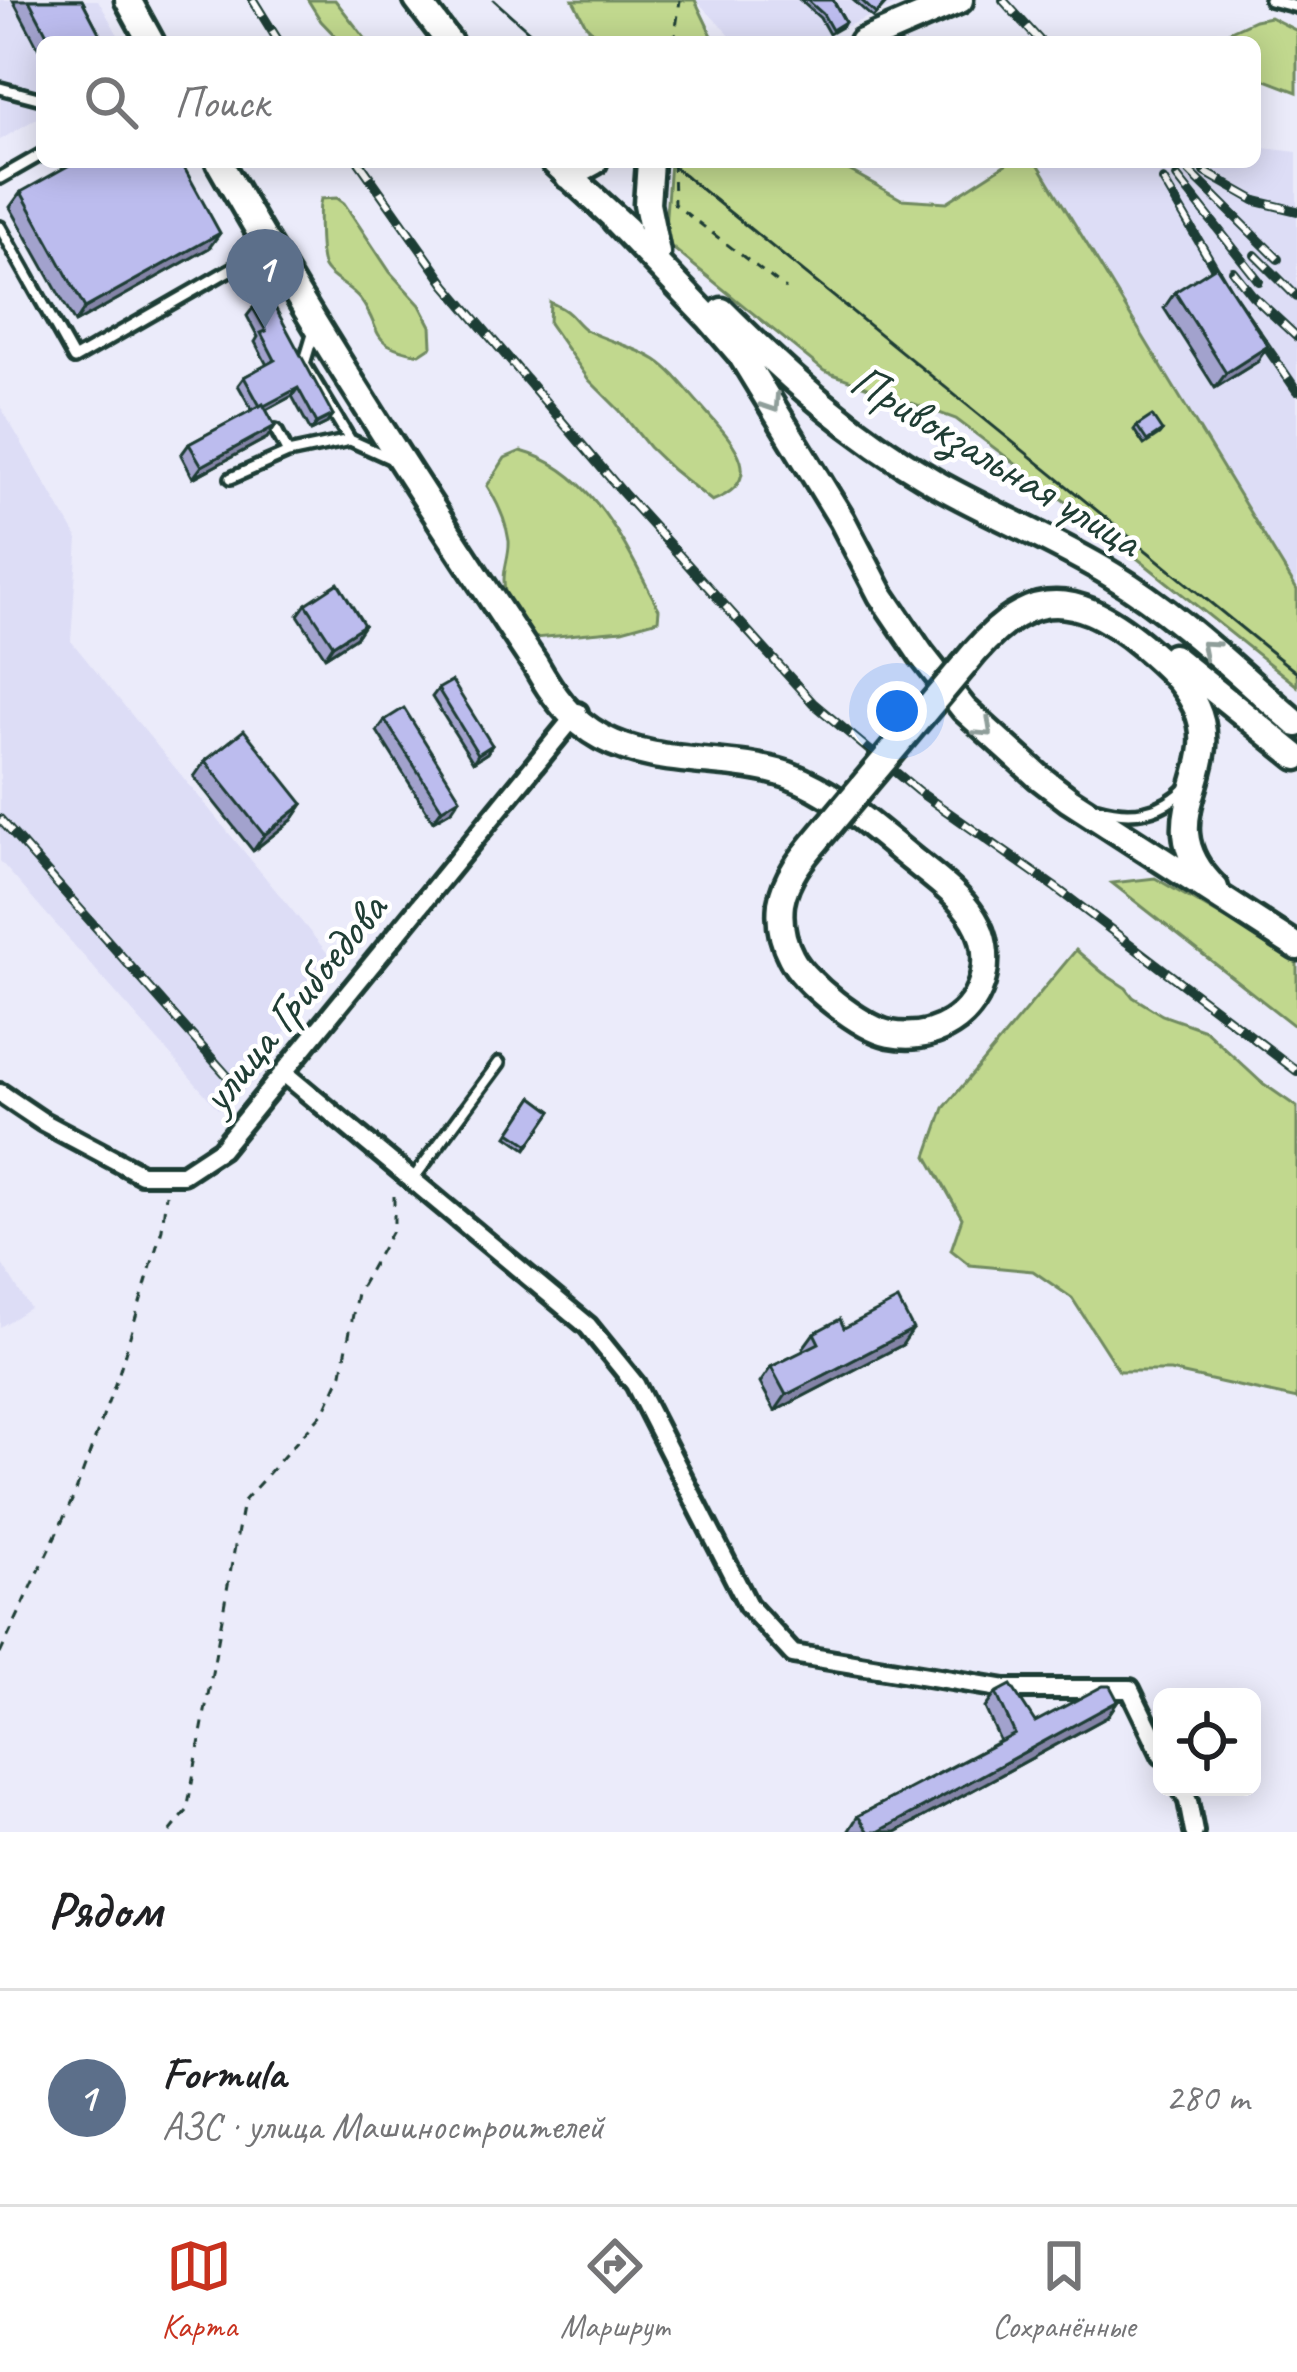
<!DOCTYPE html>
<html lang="ru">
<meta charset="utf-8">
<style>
:root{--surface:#fff;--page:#f6f6f6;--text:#202124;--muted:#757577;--line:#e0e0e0;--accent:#c8321e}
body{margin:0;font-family:Caveat,sans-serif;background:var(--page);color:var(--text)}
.controls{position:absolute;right:36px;bottom:36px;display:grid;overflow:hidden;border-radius:18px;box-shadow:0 6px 30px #0003}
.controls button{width:108px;height:108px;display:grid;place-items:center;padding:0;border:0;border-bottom:3px solid var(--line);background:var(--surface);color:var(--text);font:60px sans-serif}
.you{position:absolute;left:897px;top:711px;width:42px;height:42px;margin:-30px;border:9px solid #fff;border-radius:50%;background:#1a73e8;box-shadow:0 0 0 18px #1a73e833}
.badge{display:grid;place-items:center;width:78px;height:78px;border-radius:50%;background:var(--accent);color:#fff;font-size:39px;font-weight:700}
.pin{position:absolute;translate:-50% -99px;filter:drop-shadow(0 3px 6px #0008)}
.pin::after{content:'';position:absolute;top:63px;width:42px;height:36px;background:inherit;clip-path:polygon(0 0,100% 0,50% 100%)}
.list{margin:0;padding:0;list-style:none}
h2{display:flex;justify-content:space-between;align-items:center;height:156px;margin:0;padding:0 48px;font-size:51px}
h2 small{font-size:39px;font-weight:400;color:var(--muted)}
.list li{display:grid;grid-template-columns:78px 1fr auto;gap:36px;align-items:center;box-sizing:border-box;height:216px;padding:0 48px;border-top:3px solid var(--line)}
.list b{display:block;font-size:45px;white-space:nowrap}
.list p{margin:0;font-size:39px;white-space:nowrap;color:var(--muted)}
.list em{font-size:39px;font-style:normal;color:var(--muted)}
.icon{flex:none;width:66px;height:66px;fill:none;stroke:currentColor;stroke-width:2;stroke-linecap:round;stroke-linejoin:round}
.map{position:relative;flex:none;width:1297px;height:1832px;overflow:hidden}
.search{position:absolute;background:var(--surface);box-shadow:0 6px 30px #0003;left:36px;right:36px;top:36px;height:132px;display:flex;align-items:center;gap:30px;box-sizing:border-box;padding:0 42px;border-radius:18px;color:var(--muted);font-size:45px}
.sheet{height:372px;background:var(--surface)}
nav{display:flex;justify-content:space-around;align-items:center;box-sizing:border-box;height:168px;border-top:3px solid var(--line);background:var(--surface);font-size:33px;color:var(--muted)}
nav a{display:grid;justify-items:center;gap:6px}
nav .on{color:var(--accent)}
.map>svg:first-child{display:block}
</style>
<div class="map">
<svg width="1297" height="1832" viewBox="0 0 1297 1832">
<rect width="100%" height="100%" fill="#ebebfa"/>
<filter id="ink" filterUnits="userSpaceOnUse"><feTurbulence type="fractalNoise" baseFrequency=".00833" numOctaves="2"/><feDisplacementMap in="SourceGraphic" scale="24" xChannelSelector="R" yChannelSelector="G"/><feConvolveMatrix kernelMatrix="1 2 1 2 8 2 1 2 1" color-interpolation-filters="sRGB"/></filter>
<g filter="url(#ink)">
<path fill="#ddddf6" d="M0,0H98L122,42H42V115L0,140Z
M696,0H908L810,42H736Z
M1255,147L1297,152V590L1037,162H1255Z
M0,406L78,539L71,641L338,966L254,1070L259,1077L218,1109L0,861Z
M0,1261L30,1308L0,1327Z"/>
<path fill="#c1d88e" stroke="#708a61" stroke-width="3" d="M308,0H335L368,42H341L321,21Z
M573,0H695L715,42H603L586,25Z
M1270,17L1297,31V92L1255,76V42H1220L1222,35L1255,20Z
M670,162H834L901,199L947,202L1009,162H1037L1297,590V686L1083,515L956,419L824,371L664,241Z
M337,198L344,203L390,272L420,305L431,326L432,346L420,354C366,344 385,333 360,299C351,286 331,280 324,267C319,258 318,209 321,199Z
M550,302C555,305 561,307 566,311C574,317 578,325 586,330C609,342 634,346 656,360C674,372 687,391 702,407C727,436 773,478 712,501L673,470L649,447L620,411L589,380L549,323Z
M521,451C595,471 626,548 659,609L658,620L622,630L535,638C515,628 504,602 504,580C504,566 510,554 509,541C506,520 498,503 487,486L505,458Z
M1155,878L1297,960V1028L1112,883Z
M1076,950L1103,973L1126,988L1133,997L1162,1015L1205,1030L1261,1082L1297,1107V1399L1170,1371H1119L1072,1298L1033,1271L970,1265L951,1250L962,1218L927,1156L944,1108Z"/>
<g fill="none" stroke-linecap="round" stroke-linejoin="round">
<g stroke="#1f3d34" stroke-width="18">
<path id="lane" d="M1270,0L1297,7
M0,88L38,98L42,96
M0,178L42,154
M0,227L74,359L266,249
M314,331L304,364L350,440L392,459
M276,430L288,453
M231,478L288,453L350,440
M1097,808C1131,818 1161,814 1186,788
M413,1179L499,1063"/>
</g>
<g stroke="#1f3d34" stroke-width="26">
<path id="street" d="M285,1074L588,1326L635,1384L748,1605L793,1654L1006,1689H1130L1162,1755
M0,1093L43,1122L141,1174H183L221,1149L578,712
M1181,1787L1188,1801L1194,1832"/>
</g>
<g stroke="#1f3d34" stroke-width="33">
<path id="secondary" d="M128,0L151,42
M417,0L449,42
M862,42L960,0
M219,162C317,334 425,499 535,664C552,694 570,720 601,737C659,768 727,755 788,775C834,792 870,825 908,856C931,875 958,893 974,919C995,953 986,1001 951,1023C932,1035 912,1038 890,1034C861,1028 804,983 791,957C782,940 779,922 781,904C786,873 809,850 828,827
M554,162L627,229
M650,162L647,204L657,253
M568,176L594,162
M615,220L709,318L741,355L842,520L881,595L921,654L964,709L1039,777L1069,800L1297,947
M722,311C790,379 850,433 934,482C992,515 1055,540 1112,575C1180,616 1237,673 1297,724
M1173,657L1297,757
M964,665C1023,591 1068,584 1142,645C1163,663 1184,681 1196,707C1227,773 1145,819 1215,888"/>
</g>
<path stroke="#1f3d34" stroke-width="3" stroke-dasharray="9 9" stroke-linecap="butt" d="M674,42L680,0
M673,162L674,204L786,289
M0,1654L74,1496L119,1373L162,1229L166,1194
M170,1832L187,1811L243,1502L325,1410L342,1373L357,1293L394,1227V1187"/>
<use href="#lane" stroke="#fff" stroke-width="9"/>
<use href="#street" stroke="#fff" stroke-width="16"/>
<use href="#secondary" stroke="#fff" stroke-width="24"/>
<path stroke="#1f3d34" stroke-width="3" d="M494,0L541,42
M668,162L1297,673"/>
<g stroke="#1f3d34" stroke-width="10">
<path id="rail" d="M253,0L279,42
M1003,0L1041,42
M359,162L446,285L623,493L813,703L918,791L1056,888L1297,1071
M1188,170L1278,259
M1205,172L1256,201L1297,211
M1177,177L1259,281
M1163,180L1228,291L1297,391
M1255,255L1297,297
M1233,271L1252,295L1297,337
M0,819L231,1080"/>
</g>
<use href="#rail" stroke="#fff" stroke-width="6" stroke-dasharray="18" stroke-linecap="butt"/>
<g stroke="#1f3d34" stroke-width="33" stroke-linecap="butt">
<path id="secondary-bridge" d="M828,827L964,665"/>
</g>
<use href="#secondary-bridge" stroke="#fff" stroke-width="24"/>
</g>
<path fill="#a2a2cd" stroke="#1f3d34" stroke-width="3" d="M13,0H82L104,42H42V55Z
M800,0H833L845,22L843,26L829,34L820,18Z
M853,0H889L873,18Z
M21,192L209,248L75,323L10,207Z
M1175,292L1257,362L1215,388L1164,308Z
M253,308L333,415L327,423L311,431L292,396L266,410L275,426L267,438L193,478L181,455L189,444L252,410L238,385L244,377L267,365L255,342L258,337L247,316Z
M1137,426L1162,431L1159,435L1144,445L1134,430Z
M306,604L364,625L356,637L325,657L298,615Z
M438,689L492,745L487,753L473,762L432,697Z
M385,720L452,810L433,821L377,731Z
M205,761L303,804L292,820L253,851L194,777Z
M533,1097L552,1111L526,1149L507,1136Z
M844,1328L902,1345L775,1411L760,1383L771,1367L804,1351L803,1348L814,1333Z
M996,1693L1035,1722L1118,1701L1107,1717L896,1832H848L858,1816L1000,1741L985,1708Z"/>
<path fill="#8484a7" stroke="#1f3d34" stroke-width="3" d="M220,233L209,248L75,323L85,308Z
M1268,346L1257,362L1215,388L1226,373Z
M298,388L292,396L255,416L261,407Z
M333,415L327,423L311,431L317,423Z
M275,426L267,438L193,478L202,466Z
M364,625L356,637L325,657L333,645Z
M492,745L487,753L473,762L478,754Z
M460,798L452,810L433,821L442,809Z
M303,804L292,820L253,851L264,835Z
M913,1329L902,1345L775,1411L786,1395Z
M1118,1701L1107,1717L896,1832H878Z"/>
<path fill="#bcbcee" stroke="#1f3d34" stroke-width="3" d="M29,0H82L104,42H51Z
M807,0H833L845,22L832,30L823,14Z
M861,0H888L876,14Z
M75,162H181L220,233L85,308L21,192Z
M1216,266L1268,346L1226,373L1175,292Z
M270,298L333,415L317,423L298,388L264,406L263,404L260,406L244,377L275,360L261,333L266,331L253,308Z
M263,404L275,426L202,466L189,444Z
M1152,416L1162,431L1147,441L1137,426Z
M338,583L364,625L333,645L306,604Z
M452,681L492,745L478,754L438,689Z
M404,708L460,798L442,809L385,720Z
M244,730L303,804L264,835L205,761Z
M533,1097L552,1111L529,1145L510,1132Z
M898,1300L913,1329L786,1395L771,1367L819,1343L814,1333L840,1319L844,1328Z
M1011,1685L1035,1722L1103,1686H1110L1118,1701L878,1832H869L858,1816L1015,1734L996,1693Z"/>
<defs><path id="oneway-chevron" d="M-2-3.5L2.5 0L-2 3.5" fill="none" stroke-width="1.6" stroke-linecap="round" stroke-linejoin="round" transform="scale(3)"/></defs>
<g stroke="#8f9e9a">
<use href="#oneway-chevron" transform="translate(772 404) rotate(57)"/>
<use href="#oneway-chevron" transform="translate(1208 648) rotate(-139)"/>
<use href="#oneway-chevron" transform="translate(985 729) rotate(43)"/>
</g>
</g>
<g text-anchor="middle" stroke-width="9" stroke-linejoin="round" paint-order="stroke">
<g font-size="48" fill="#1f3d34" stroke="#fff">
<text transform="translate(997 459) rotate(31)" y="17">Привокзальная улица</text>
<text transform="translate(292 1002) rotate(-51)" y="17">улица Грибоедова</text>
</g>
</g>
</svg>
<div class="controls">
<button><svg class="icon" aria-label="locate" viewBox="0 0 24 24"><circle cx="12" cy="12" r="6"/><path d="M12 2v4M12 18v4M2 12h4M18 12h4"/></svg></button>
</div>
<div class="you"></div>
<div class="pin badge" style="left:265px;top:328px;background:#5c6f8a">1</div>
<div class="search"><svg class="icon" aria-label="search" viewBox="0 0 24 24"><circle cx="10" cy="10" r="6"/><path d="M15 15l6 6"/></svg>Поиск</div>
</div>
<section class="sheet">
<h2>Рядом<small></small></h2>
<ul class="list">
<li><span class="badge" style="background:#5c6f8a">1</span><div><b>Formula</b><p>АЗС · улица Машиностроителей</p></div><em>280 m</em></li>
</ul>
</section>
<nav>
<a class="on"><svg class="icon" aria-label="map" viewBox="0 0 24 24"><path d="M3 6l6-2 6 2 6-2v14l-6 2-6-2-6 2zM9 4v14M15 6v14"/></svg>Карта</a>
<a><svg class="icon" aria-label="directions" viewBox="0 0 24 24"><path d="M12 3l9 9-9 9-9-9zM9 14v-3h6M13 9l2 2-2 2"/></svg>Маршрут</a>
<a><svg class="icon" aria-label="saved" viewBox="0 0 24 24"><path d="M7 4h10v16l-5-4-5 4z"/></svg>Сохранённые</a>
</nav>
